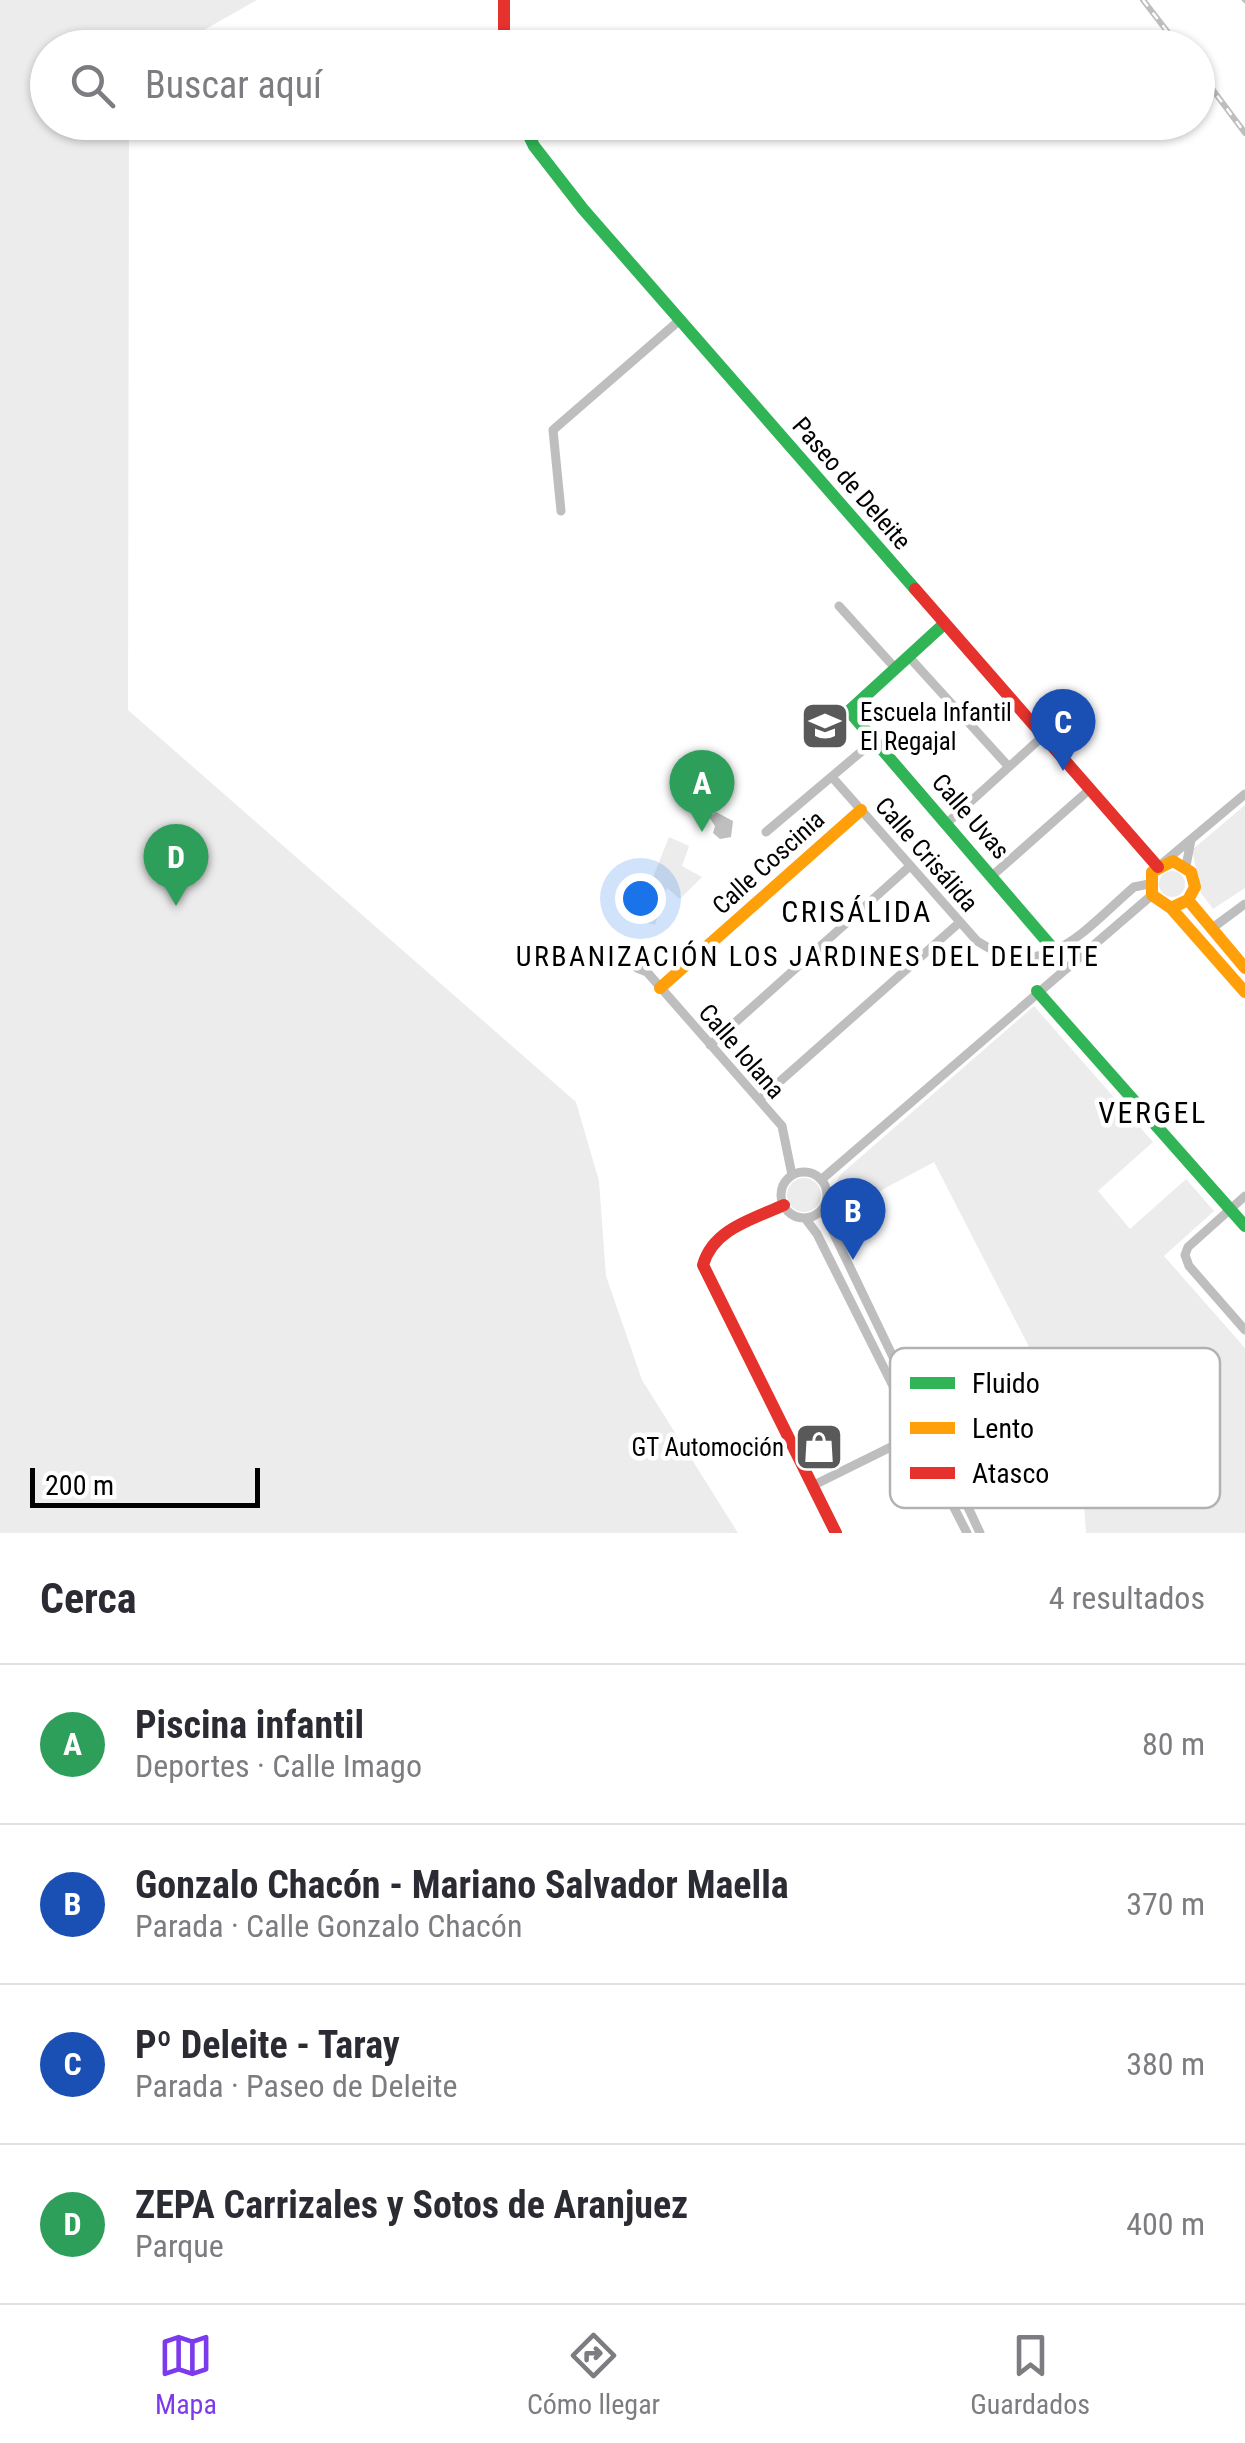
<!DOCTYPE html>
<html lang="es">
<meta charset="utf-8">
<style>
:root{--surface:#fff;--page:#f7f7f7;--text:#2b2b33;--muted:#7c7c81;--line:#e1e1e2;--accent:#7c3aed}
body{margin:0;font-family:"Roboto Condensed",sans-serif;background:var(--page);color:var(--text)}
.scale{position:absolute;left:30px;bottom:25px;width:230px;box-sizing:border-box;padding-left:10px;border:5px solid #000;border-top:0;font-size:28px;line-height:35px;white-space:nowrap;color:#000;-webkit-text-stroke:8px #fff;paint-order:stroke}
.you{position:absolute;left:640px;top:898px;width:35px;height:35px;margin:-25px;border:8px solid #fff;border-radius:50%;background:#1a73e8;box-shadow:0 0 0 15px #1a73e833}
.badge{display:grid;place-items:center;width:65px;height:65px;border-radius:50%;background:var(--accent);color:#fff;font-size:32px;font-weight:700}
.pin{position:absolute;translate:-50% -82px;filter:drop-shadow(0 2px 5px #0008)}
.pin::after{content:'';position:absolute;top:52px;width:35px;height:30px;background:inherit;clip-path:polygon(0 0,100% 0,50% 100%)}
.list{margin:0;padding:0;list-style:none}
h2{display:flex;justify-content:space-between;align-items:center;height:130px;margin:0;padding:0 40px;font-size:42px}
h2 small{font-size:32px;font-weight:400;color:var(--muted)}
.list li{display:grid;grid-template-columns:65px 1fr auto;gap:30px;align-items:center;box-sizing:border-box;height:160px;padding:0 40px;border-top:2px solid var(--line)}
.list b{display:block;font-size:38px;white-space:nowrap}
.list p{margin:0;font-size:32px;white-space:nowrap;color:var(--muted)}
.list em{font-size:32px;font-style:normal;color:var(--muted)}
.icon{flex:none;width:55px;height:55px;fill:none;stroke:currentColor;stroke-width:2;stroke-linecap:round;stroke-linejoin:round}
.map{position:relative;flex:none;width:1245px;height:1533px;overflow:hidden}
.search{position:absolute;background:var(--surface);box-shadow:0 2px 8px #0004;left:30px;right:30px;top:30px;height:110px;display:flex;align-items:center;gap:25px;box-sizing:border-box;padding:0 35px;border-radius:55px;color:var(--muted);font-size:38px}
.sheet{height:770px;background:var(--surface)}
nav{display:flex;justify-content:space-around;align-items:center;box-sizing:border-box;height:140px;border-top:2px solid var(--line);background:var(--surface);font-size:28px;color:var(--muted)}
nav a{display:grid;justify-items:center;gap:5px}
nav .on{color:var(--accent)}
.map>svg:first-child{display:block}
</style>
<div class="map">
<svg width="1245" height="1533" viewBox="0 0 1245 1533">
<rect width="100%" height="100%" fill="#fff"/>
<path fill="#ececec" d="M0,0H257L174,47L48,48V122L129,123L128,710L576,1102L599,1181L606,1276L642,1380L738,1533H0Z
M1245,805V888L1213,909L1201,893L1192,850Z
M669,837L689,846L682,866L702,877L680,899L667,888L655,925L636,920Z
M1159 884a13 13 0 1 1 26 0a13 13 0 1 1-26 0Z
M1034,1006L1153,1142L1098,1191L1130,1229L1186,1179L1214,1211L1164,1256L1245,1348V1533H1086L1080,1446L934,1162L835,1215L836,1205L824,1206L840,1175Z
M787 1195a17 17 0 1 1 34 0a17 17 0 1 1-34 0Z"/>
<path fill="#bfbfbf" d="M716,812L733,821L731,837L720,839L713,833L715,826L709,817Z"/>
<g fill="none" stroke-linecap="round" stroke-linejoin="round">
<path stroke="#bfbfbf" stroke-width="2.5" d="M1243,0L1245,2"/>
<path stroke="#bebebe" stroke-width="9" d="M561,511L553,430L681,319
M839,606L896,669
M909,657L1009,767
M832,777L977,941C1044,986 1086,928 1134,887L1149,884
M947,823L1042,737
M766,832L875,740
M1164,862L1245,794
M1186,866L1191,840
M993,875L1089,790
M1211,929L1245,904
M637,968L647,972L782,1126L792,1175
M710,1045L910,866
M759,1100L960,922
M781 1195a23 23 0 1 1 46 0a23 23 0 1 1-46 0Z
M822,1179L1152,895
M1245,1196L1188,1247L1185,1255L1189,1266L1245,1330
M822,1209L918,1409
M805,1218L817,1234L898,1396L903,1417
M899 1432a23 23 0 1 1 46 0a23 23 0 1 1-46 0Z
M940,1447L980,1533
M927,1455L967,1533
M812,1486L901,1442"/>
<path stroke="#30b455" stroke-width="12" d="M522,122L534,146L583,209L915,589
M944,624L849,711L1056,952
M1037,991L1245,1226"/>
<path stroke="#ff9f0a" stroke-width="12" d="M1188,900L1245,968
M1171,908L1188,900L1195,887L1191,872L1173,861L1152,872V895L1171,908L1245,992
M660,988L861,810"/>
<path stroke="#e5322d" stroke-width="12" d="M504,0V48
M915,589L1158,867
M784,1205C753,1219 713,1229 703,1265L836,1533"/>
<g stroke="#bebebe" stroke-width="6">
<path id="rail" d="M1143,0L1180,48
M1198,70L1245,133"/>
</g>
<use href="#rail" stroke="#fff" stroke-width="2.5" stroke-dasharray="8" stroke-linecap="butt"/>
</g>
<defs>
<g id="school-square" transform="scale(2.5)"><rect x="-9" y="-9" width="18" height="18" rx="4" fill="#595959" stroke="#fff"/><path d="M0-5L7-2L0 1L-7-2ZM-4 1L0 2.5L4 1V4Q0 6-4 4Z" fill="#fff"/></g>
<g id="shop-square" transform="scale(2.5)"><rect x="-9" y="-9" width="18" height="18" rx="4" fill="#595959" stroke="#fff"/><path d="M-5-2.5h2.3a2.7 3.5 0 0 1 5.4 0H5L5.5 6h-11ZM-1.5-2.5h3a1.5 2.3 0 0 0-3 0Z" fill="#fff"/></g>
</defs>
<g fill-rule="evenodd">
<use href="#school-square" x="825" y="726"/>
<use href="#shop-square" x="819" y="1447"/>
</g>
<g text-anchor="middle" stroke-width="9" stroke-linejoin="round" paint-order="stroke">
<g font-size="25" fill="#000" stroke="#fff">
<text transform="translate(852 483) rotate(49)" y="9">Paseo de Deleite</text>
<text transform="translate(971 816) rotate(49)" y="9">Calle Uvas</text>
<text transform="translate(927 854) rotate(49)" y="9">Calle Crisálida</text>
<text transform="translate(768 862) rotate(-42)" y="9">Calle Coscinia</text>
<text transform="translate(742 1051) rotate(49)" y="9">Calle Iolana</text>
</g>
<g font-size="25" fill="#000" stroke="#fff" text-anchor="start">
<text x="860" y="721">Escuela Infantil<tspan x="860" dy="29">El Regajal</tspan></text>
<text x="784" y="1456" text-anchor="end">GT Automoción</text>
</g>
<g font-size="28" letter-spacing="2.5" fill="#000" stroke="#fff">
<text x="808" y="966">URBANIZACIÓN LOS JARDINES DEL DELEITE</text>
</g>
<g font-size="30" letter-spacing="2.5" fill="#000" stroke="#fff">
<text x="857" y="922">CRISÁLIDA</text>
<text x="1153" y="1123">VERGEL</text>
</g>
</g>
<rect x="890" y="1348" width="330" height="160" rx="15" fill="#fff" stroke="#b2b2b2" stroke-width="2.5"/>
<rect x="910" y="1377" width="45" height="12" fill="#30b455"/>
<rect x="910" y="1422" width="45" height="12" fill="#ff9f0a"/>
<rect x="910" y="1467" width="45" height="12" fill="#e5322d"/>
<g font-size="28" fill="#000">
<text x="972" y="1393">Fluido</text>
<text x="972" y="1438">Lento</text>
<text x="972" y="1483">Atasco</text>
</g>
</svg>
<div class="scale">200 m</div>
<div class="you"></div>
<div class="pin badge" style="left:702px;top:832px;background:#2e9e5b">A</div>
<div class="pin badge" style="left:853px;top:1260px;background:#1a4fb4">B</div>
<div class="pin badge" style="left:1063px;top:771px;background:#1a4fb4">C</div>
<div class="pin badge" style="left:176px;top:906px;background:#2e9e5b">D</div>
<div class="search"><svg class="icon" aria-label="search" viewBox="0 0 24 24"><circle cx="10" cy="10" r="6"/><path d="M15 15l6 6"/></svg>Buscar aquí</div>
</div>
<section class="sheet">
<h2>Cerca<small>4 resultados</small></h2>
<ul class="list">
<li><span class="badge" style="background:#2e9e5b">A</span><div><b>Piscina infantil</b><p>Deportes · Calle Imago</p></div><em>80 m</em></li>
<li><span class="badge" style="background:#1a4fb4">B</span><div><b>Gonzalo Chacón - Mariano Salvador Maella</b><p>Parada · Calle Gonzalo Chacón</p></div><em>370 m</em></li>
<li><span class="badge" style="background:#1a4fb4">C</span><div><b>Pº Deleite - Taray</b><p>Parada · Paseo de Deleite</p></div><em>380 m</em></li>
<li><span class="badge" style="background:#2e9e5b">D</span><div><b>ZEPA Carrizales y Sotos de Aranjuez</b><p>Parque</p></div><em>400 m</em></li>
</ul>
</section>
<nav>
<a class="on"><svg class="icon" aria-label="map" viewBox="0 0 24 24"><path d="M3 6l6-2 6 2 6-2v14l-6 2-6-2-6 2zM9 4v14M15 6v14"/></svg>Mapa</a>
<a><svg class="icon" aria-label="directions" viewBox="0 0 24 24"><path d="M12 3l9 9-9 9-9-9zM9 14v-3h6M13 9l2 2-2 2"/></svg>Cómo llegar</a>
<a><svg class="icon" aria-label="saved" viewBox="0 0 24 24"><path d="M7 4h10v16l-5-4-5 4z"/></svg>Guardados</a>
</nav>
